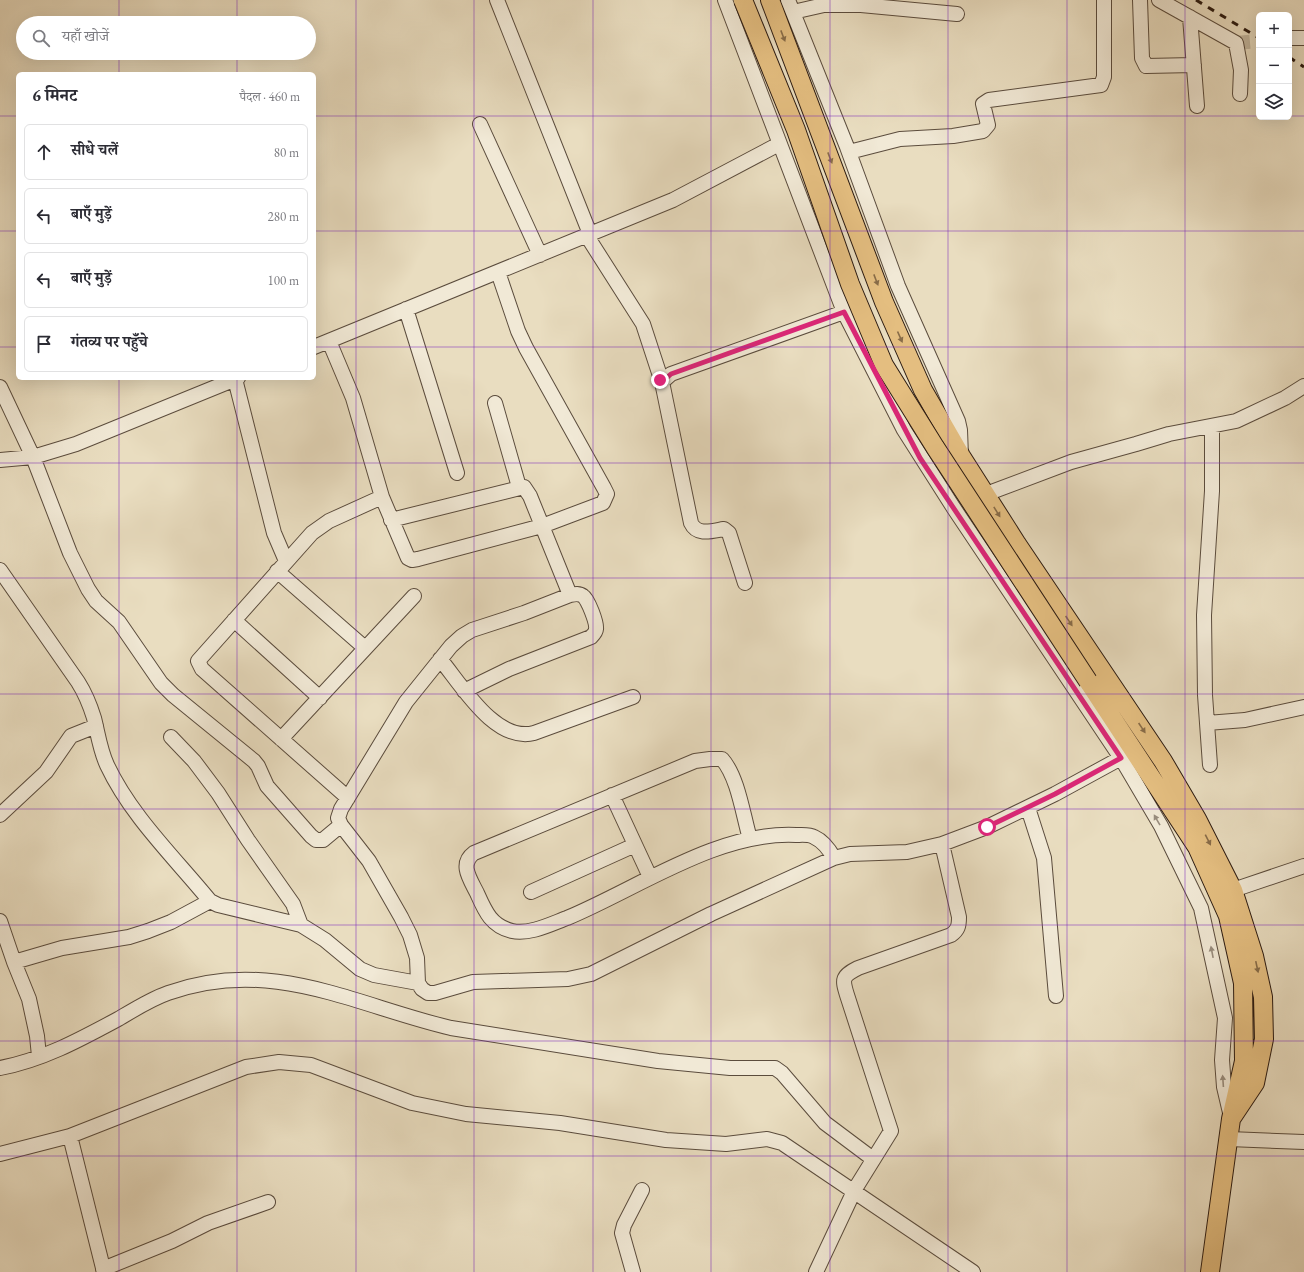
<!DOCTYPE html>
<html lang="hi">
<meta charset="utf-8">
<style>
:root{--surface:#fff;--page:#f2f2f3;--text:#2b2b33;--muted:#7c7c81;--line:#e1e1e2}
body{margin:0;font-family:"EB Garamond","Noto Serif Devanagari",serif;background:var(--page);color:var(--text)}
.controls{position:absolute;right:12px;top:12px;display:grid;overflow:hidden;border-radius:6px;box-shadow:0 4px 16px #0002}
.controls button{width:36px;height:36px;display:grid;place-items:center;padding:0;border:0;border-bottom:1px solid var(--line);background:var(--surface);color:var(--text);font:20px sans-serif}
.stop{position:absolute;width:12px;height:12px;margin:-9px;border:3px solid #db2777;border-radius:50%;background:#fff}
.stop.end{background:#db2777;border-color:#fff;box-shadow:0 1px 4px #0008}
.list{margin:0;padding:0;list-style:none}
h2{display:flex;justify-content:space-between;align-items:center;height:52px;margin:0;padding:0 16px;font-size:17px}
h2 small{font-size:13px;font-weight:400;color:var(--muted)}
.list li{display:grid;grid-template-columns:26px 1fr auto;gap:12px;align-items:center;box-sizing:border-box;height:56px;margin:0 8px 8px;padding:0 8px;border:1px solid var(--line);border-radius:6px}
.list b{display:block;font-size:15px;white-space:nowrap}
.list em{font-size:13px;font-style:normal;color:var(--muted)}
.icon{flex:none;width:22px;height:22px;fill:none;stroke:currentColor;stroke-width:2;stroke-linecap:round;stroke-linejoin:round}
.map{position:relative;flex:none;width:1304px;height:1272px;overflow:hidden}
.search{position:absolute;background:var(--surface);box-shadow:0 4px 16px #0002;left:16px;top:16px;width:300px;height:44px;display:flex;align-items:center;gap:10px;box-sizing:border-box;padding:0 14px;border-radius:22px;color:var(--muted);font-size:15px}
.panel{position:absolute;background:var(--surface);box-shadow:0 4px 16px #0002;left:16px;top:72px;width:300px;height:308px;border-radius:6px}
.map>svg:first-child{display:block}
</style>
<div class="map">
<svg width="1304" height="1272" viewBox="0 0 1304 1272">
<rect width="100%" height="100%" fill="#e9ddc0"/>
<filter id="stains"><feTurbulence type="fractalNoise" baseFrequency=".005" numOctaves="4"/><feColorMatrix values="0 0 0 0 .2 0 0 0 0 .09 0 0 0 0 .02 0 0 0 .5 -.17"/></filter>
<radialGradient id="worn" r=".72"><stop offset=".6" stop-color="#630" stop-opacity="0"/><stop offset="1" stop-color="#630" stop-opacity=".3"/></radialGradient>
<g fill="none" stroke-linecap="round" stroke-linejoin="round">
<path stroke="#c3b69d" stroke-width="14" stroke-dasharray="14 7" stroke-linecap="butt" d="M1236,43L1259,41"/>
<g stroke="#5b4c3d" stroke-width="16">
<path id="minor" d="M497,0L590,234L587,236L643,324L662,382
M725,0L844,312L904,430L953,507L1121,758L1161,826L1201,908L1225,1018L1222,1060L1224,1087L1231,1117
M788,0L847,147L898,286L958,421L960,430L961,456
M1140,0L1142,58L1146,66L1194,65
M1159,0L1236,43L1241,70L1240,94
M793,12L824,5H861L957,14
M1190,17L1197,106
M1292,38H1304
M480,124L540,255
M849,152L900,139L953,136L983,131L988,125L983,104L989,100L1101,85L1104,77V0
M406,309L457,473
M329,341L353,398L382,497L408,558L412,560L418,559L542,526L603,503L607,494L604,488L526,348L518,331L498,272
M314,347L673,200L779,144
M235,379L274,533L286,561
M0,387L33,457L70,553L88,589L96,601L119,622L161,683L173,695L254,761L258,766L267,786L311,836L316,840H323L341,825
M495,403L519,487
M0,460L33,457L76,444L238,378
M986,494L1071,462L1136,444L1169,434L1236,421L1285,398L1304,386
M391,520L524,487L530,496L570,595
M0,570L78,682C85,693 90,705 94,718C98,734 100,750 107,765C131,816 174,857 210,901L218,905L301,925L325,940L360,969L374,975L418,983
M277,571L365,648
M745,583L729,533L724,529C712,531 697,536 691,523L662,382L671,374L844,312
M234,620L320,698
M440,659C461,684 495,743 534,733L633,697
M464,691L509,669L591,637C593,635 596,632 596,629C597,623 588,599 583,596C579,593 575,594 570,595L524,613L472,630L462,636L451,646L406,702L341,809L338,818L341,825L369,861L401,917L410,935L417,958L418,983L422,989L428,993H435L473,982L568,979L591,974L711,914L834,858L850,854L907,852L942,844L987,827L1055,794L1121,758
M1207,723L1245,720L1304,707
M171,737L194,761L218,793L248,840L293,904L301,925
M281,739L414,596
M1210,765L1205,695L1204,615L1212,491V427
M612,795L650,877
M348,798L202,669L198,661L312,533L329,521L382,497
M1028,808L1044,858L1056,996
M0,815L46,772L71,736L96,726
M750,839C743,815 738,777 722,759H710L695,761L474,853C459,864 470,879 477,893C485,911 491,926 512,931C529,935 551,924 567,918C637,889 718,831 796,835C801,835 809,834 814,837C823,841 829,849 834,858
M1233,890L1304,866
M531,892L635,845
M0,921L14,962L29,999L37,1036L39,1056
M14,962L62,948L129,937L148,931L171,922L210,901
M0,1068C43,1060 81,1039 120,1018C135,1009 151,999 168,993C271,956 354,1005 451,1028L658,1061L730,1068H775L782,1073L825,1123L873,1159
M70,1136L104,1272
M1229,1139L1304,1142
M0,1154L70,1136L246,1067L279,1062L311,1065L412,1103L466,1114L560,1123L666,1140L726,1144L767,1139L782,1143L973,1272
M103,1269L172,1241L208,1223L268,1202
M633,1272L622,1233L624,1225L642,1190
M816,1272L855,1189L891,1131L847,995C842,979 842,976 858,968L951,935C958,930 959,926 959,917L942,844"/>
</g>
<g stroke="#2c1b11" stroke-width="20">
<path id="major" d="M770,0L884,302L923,390L961,456L1017,544L1163,761L1197,819L1233,890L1254,956L1263,997L1264,1039L1255,1083L1231,1119
M1088,681L1197,847L1228,916L1243,983L1244,1061L1231,1119L1210,1272"/>
</g>
<use href="#minor" stroke="#f1e9d6" stroke-width="14"/>
<use href="#major" stroke="#e4be80" stroke-width="18"/>
<path stroke="#2c1b11" stroke-width="3" stroke-dasharray="7 7" stroke-linecap="butt" d="M1196,0L1259,38
M1289,57L1304,67"/>
<g stroke="#2c1b11" stroke-width="20" stroke-linecap="butt">
<path id="major-bridge" d="M743,0L796,130L850,284L884,365L935,447L1088,681"/>
</g>
<use href="#major-bridge" stroke="#e4be80" stroke-width="18"/>
</g>
<defs><path id="oneway-solid" d="M-6-.8H1V-3.2L6.5 0L1 3.2V.8H-6Z"/></defs>
<g fill="#886c48">
<use href="#oneway-solid" transform="translate(783 36) rotate(69)"/>
<use href="#oneway-solid" transform="translate(830 158) rotate(69)"/>
<use href="#oneway-solid" transform="translate(876 280) rotate(69)"/>
<use href="#oneway-solid" transform="translate(900 337) rotate(66)"/>
<use href="#oneway-solid" transform="translate(997 512) rotate(58)"/>
<use href="#oneway-solid" transform="translate(1069 621) rotate(56)"/>
<use href="#oneway-solid" transform="translate(1142 728) rotate(56)"/>
<use href="#oneway-solid" transform="translate(1208 840) rotate(63)"/>
<use href="#oneway-solid" transform="translate(1257 967) rotate(78)"/>
</g>
<g fill="#988c7d">
<use href="#oneway-solid" transform="translate(1157 820) rotate(-120)"/>
<use href="#oneway-solid" transform="translate(1212 952) rotate(-101)"/>
<use href="#oneway-solid" transform="translate(1223 1081) rotate(-94)"/>
</g>
<g fill="none" stroke-linecap="round" stroke-linejoin="round">
<path stroke="#db2777" stroke-width="5" d="M660,380L662,382L671,374L844,312L920,458L1121,758L1055,794L987,827"/>
</g>
<path fill="none" stroke="#7b2cbf" stroke-width="1" stroke-opacity="0.55" d="M119,0V23M237,0V23M356,0V1272M474,0V1272M593,0V1272M711,0V1272M830,0V1272M948,0V1272M1067,0V1272M1185,0V1272M119,53V74M237,53V74M0,116H18M314,116H1259M1289,116H1304M0,231H18M314,231H1304M0,347H18M314,347H1304M119,378V1272M237,378V1272M0,463H1304M0,578H1304M0,694H1304M0,809H1304M0,925H1304M0,1041H1304M0,1156H1304"/>
<rect width="100%" height="100%" filter="url(#stains)"/>
<rect width="100%" height="100%" fill="url(#worn)"/>
</svg>
<div class="controls">
<button>+</button>
<button>−</button>
<button><svg class="icon" aria-label="layers" viewBox="0 0 24 24"><path d="M12 4l9 5-9 5-9-5zM3 14l9 5 9-5"/></svg></button>
</div>
<div class="stop" style="left:987px;top:827px"></div>
<div class="stop end" style="left:660px;top:380px"></div>
<div class="search"><svg class="icon" aria-label="search" viewBox="0 0 24 24"><circle cx="10" cy="10" r="6"/><path d="M15 15l6 6"/></svg>यहाँ खोजें</div>
<section class="panel">
<h2>6 मिनट<small>पैदल · 460 m</small></h2>
<ul class="list">
<li><svg class="icon" aria-label="ahead" viewBox="0 0 24 24"><path d="M12 20V5M6 11l6-6 6 6"/></svg><div><b>सीधे चलें</b></div><em>80 m</em></li>
<li><svg class="icon" aria-label="left" viewBox="0 0 24 24"><path d="M17 20v-9H6M10 6l-5 5 5 5"/></svg><div><b>बाएँ मुड़ें</b></div><em>280 m</em></li>
<li><svg class="icon" aria-label="left" viewBox="0 0 24 24"><path d="M17 20v-9H6M10 6l-5 5 5 5"/></svg><div><b>बाएँ मुड़ें</b></div><em>100 m</em></li>
<li><svg class="icon" aria-label="arrive" viewBox="0 0 24 24"><path d="M6 21V4h12l-3 4 3 4H6"/></svg><div><b>गंतव्य पर पहुँचे</b></div></li>
</ul>
</section>
</div>
